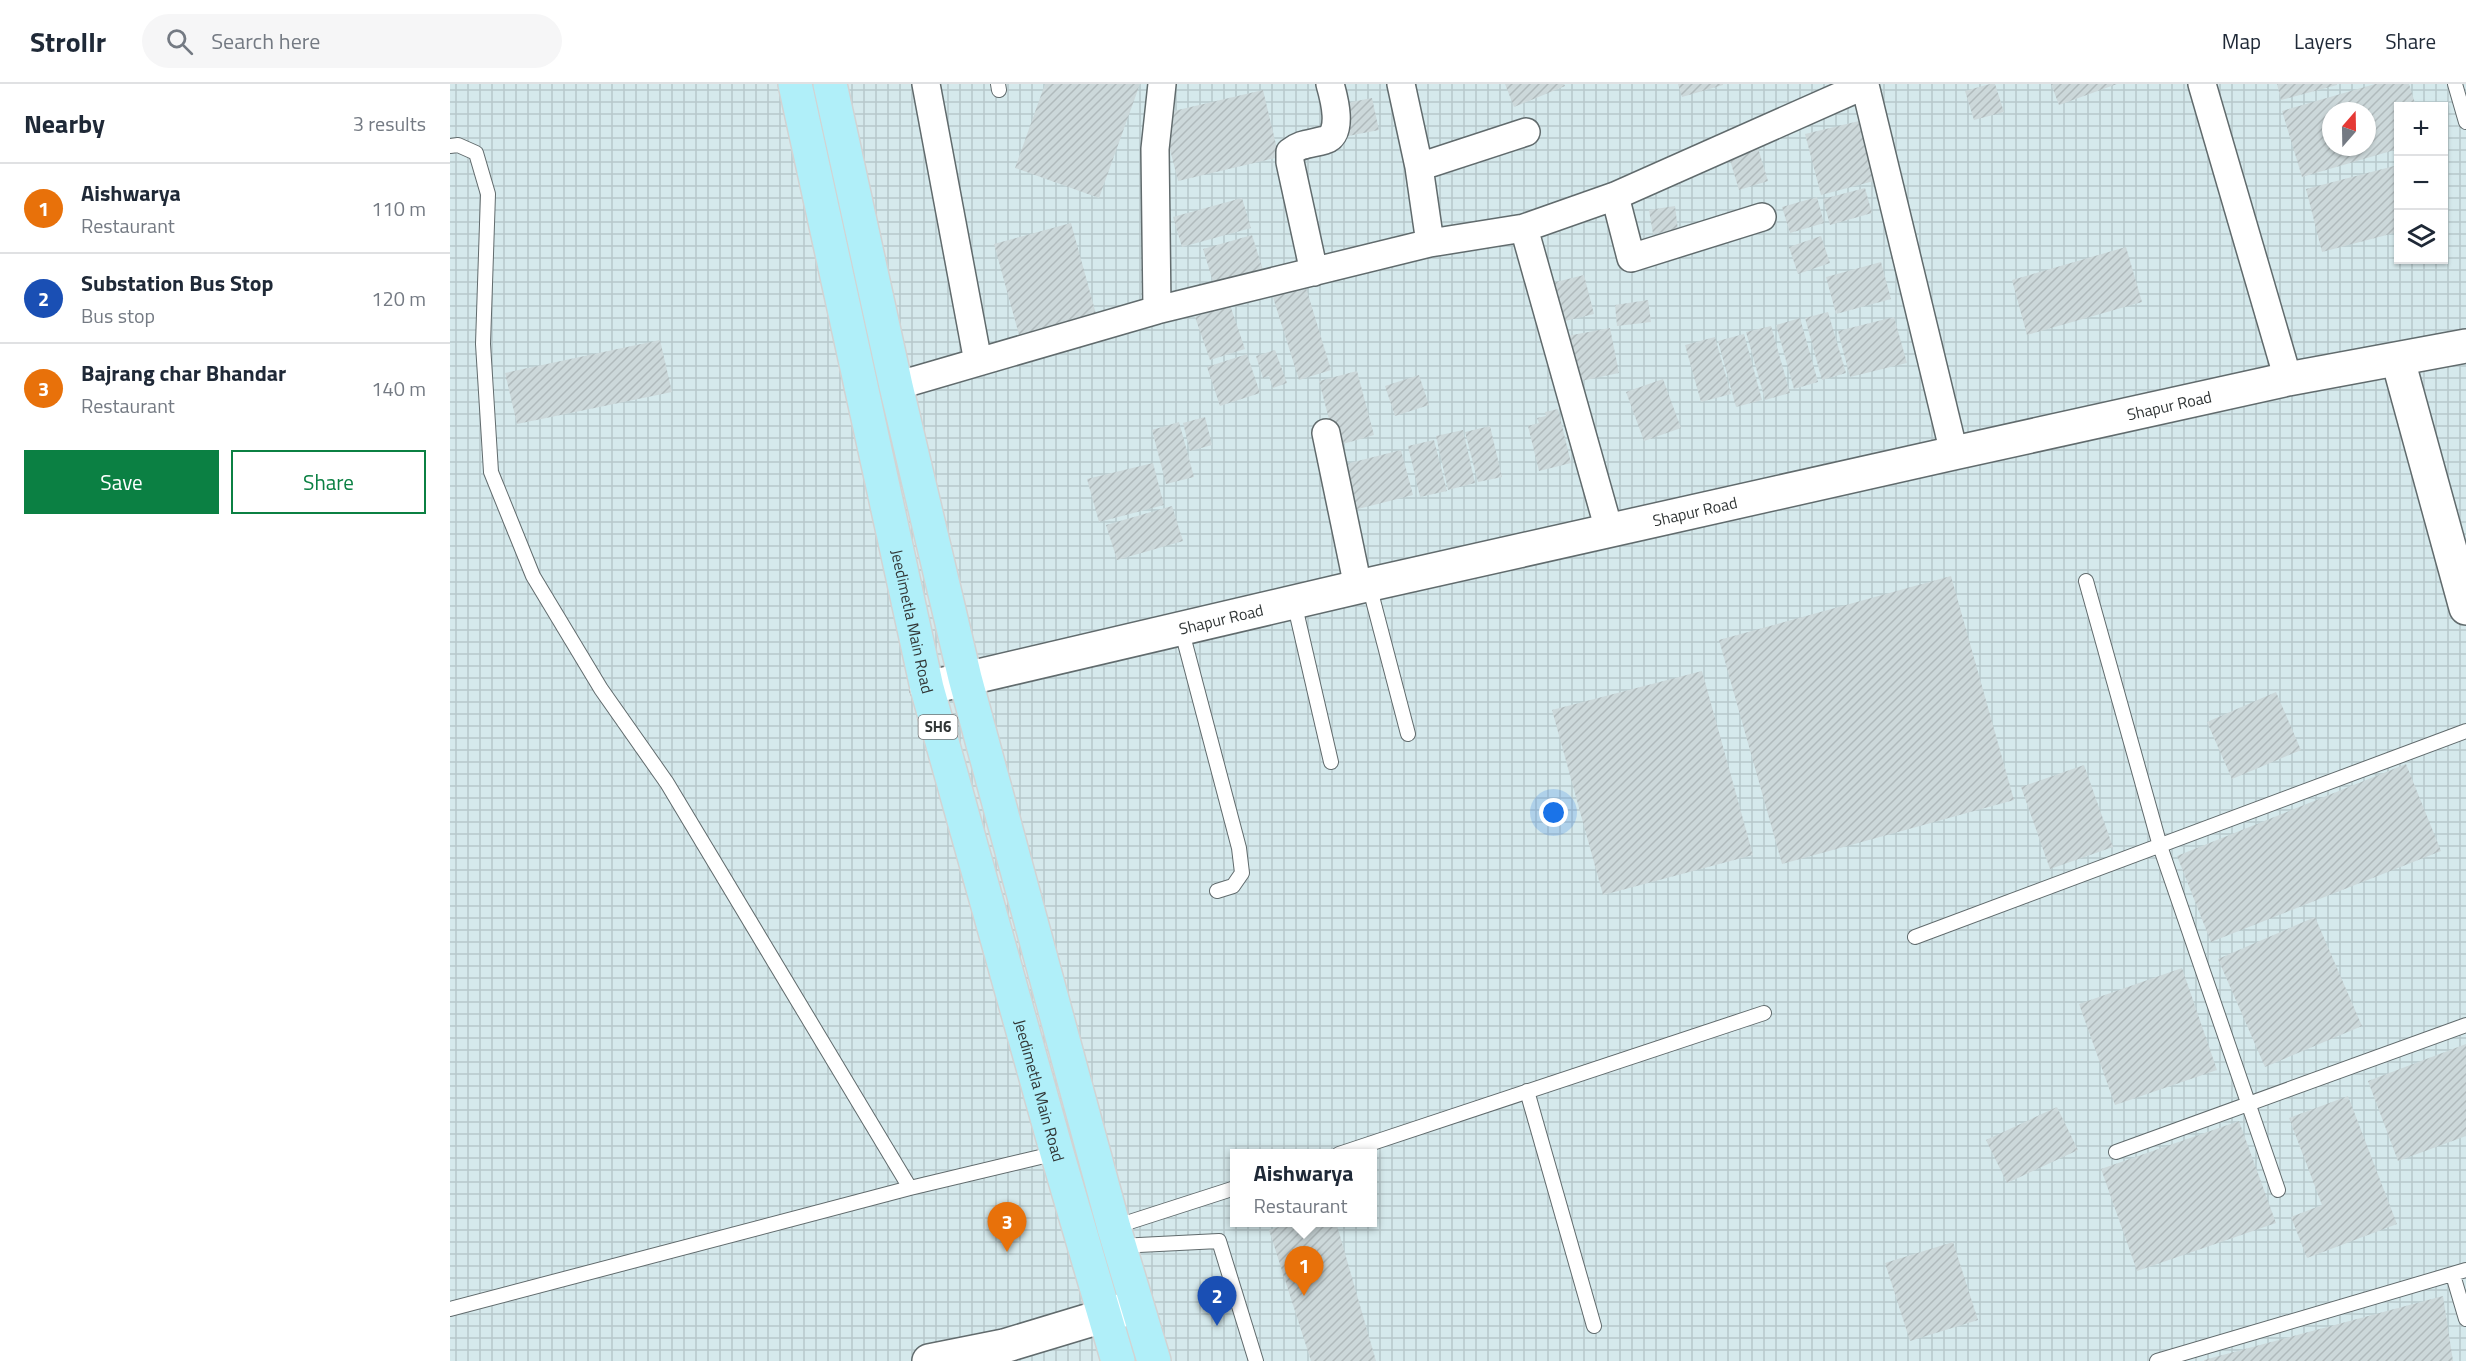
<!DOCTYPE html>
<meta charset="utf-8">
<style>
:root{--surface:#fff;--page:#f6f6f7;--text:#1f2937;--muted:#747a83;--line:#e0e1e3;--accent:#0b8043}
body{margin:0;font-family:"Titillium Web",sans-serif;background:var(--page);color:var(--text)}
.controls{position:absolute;right:18px;top:18px;display:grid;overflow:hidden;border-radius:0px;box-shadow:0 2px 4px #0004}
.controls button{width:54px;height:54px;display:grid;place-items:center;padding:0;border:0;border-bottom:2px solid var(--line);background:var(--surface);color:var(--text);font:30px sans-serif}
.compass{position:absolute;left:1872px;top:18px;width:54px;height:54px;border-radius:50%;background:var(--surface);box-shadow:0 2px 4px #0004;rotate:20deg}
.you{position:absolute;left:1104px;top:729px;width:21px;height:21px;margin:-15px;border:4px solid #fff;border-radius:50%;background:#1a73e8;box-shadow:0 0 0 9px #1a73e833}
.badge{display:grid;place-items:center;width:39px;height:39px;border-radius:50%;background:var(--accent);color:#fff;font-size:20px;font-weight:700}
.pin{position:absolute;translate:-50% -50px;filter:drop-shadow(0 2px 3px #0008)}
.pin::after{content:'';position:absolute;top:32px;width:21px;height:18px;background:inherit;clip-path:polygon(0 0,100% 0,50% 100%)}
.popup{position:absolute;left:780px;top:1065px;width:147px;height:78px;box-sizing:border-box;display:grid;place-content:center;border-radius:0px;background:var(--surface);filter:drop-shadow(0 2px 4px #0005);font-size:20px;white-space:nowrap;color:var(--muted)}
.popup b{font-size:22px;color:var(--text)}
.popup::after{content:'';position:absolute;left:50%;top:100%;margin-left:-12px;border:12px solid transparent;border-top-color:var(--surface)}
.list{margin:0;padding:0;list-style:none}
h2{display:flex;justify-content:space-between;align-items:center;height:78px;margin:0;padding:0 24px;font-size:26px}
h2 small{font-size:20px;font-weight:400;color:var(--muted)}
.list li{display:grid;grid-template-columns:39px 1fr auto;gap:18px;align-items:center;box-sizing:border-box;height:90px;padding:0 24px;border-top:2px solid var(--line)}
.list b{display:block;font-size:22px;white-space:nowrap}
.list p{margin:0;font-size:20px;white-space:nowrap;color:var(--muted)}
.list em{font-size:20px;font-style:normal;color:var(--muted)}
.actions{display:flex;gap:12px;padding:18px 24px}
.actions a{flex:1;padding:14px 0;border:2px solid var(--accent);border-radius:0px;text-align:center;font-size:21px;color:var(--accent)}
.actions .main{background:var(--accent);color:#fff}
.icon{flex:none;width:33px;height:33px;fill:none;stroke:currentColor;stroke-width:2;stroke-linecap:round;stroke-linejoin:round}
.map{position:relative;flex:none;width:2016px;height:1277px;overflow:hidden}
header{display:flex;align-items:center;gap:36px;box-sizing:border-box;height:84px;padding:0 30px;background:var(--surface);border-bottom:2px solid var(--line)}
header strong{font-size:28px}
nav{display:flex;gap:33px;margin-inline-start:auto;font-size:21px}
.search{width:420px;height:54px;background:var(--page);display:flex;align-items:center;gap:15px;box-sizing:border-box;padding:0 21px;border-radius:33px;color:var(--muted);font-size:22px}
main{display:flex}
aside{flex:1;background:var(--surface)}
.map>svg:first-child{display:block}
</style>
<header>
<strong>Strollr</strong>
<div class="search"><svg class="icon" aria-label="search" viewBox="0 0 24 24"><circle cx="10" cy="10" r="6"/><path d="M15 15l6 6"/></svg>Search here</div>
<nav><a>Map</a><a>Layers</a><a>Share</a></nav>
</header>
<main>
<aside>
<h2>Nearby<small>3 results</small></h2>
<ul class="list">
<li><span class="badge" style="background:#e8710a">1</span><div><b>Aishwarya</b><p>Restaurant</p></div><em>110 m</em></li>
<li><span class="badge" style="background:#1a4fb4">2</span><div><b>Substation Bus Stop</b><p>Bus stop</p></div><em>120 m</em></li>
<li><span class="badge" style="background:#e8710a">3</span><div><b>Bajrang char Bhandar</b><p>Restaurant</p></div><em>140 m</em></li>
</ul>
<div class="actions"><a class="main">Save</a><a>Share</a></div>
</aside>
<div class="map">
<svg width="2016" height="1277" viewBox="0 0 2016 1277">
<defs>
<pattern id="industrial-grid" width="8" height="8" patternUnits="userSpaceOnUse" patternTransform="scale(1.5)"><rect width="8" height="8" fill="#d5e9ec"/><path d="M0 4h8M4 0v8" fill="none" stroke="#b7c8cb"/></pattern>
<pattern id="building-hatch" width="6" height="6" patternUnits="userSpaceOnUse" patternTransform="scale(1.5)"><rect width="6" height="6" fill="#ccd8da"/><path d="M-1 1l2-2M0 6l6-6M5 7l2-2" fill="none" stroke="#b0babc"/></pattern>
</defs>
<rect width="100%" height="100%" fill="#eaf7f8"/>
<path fill="url(#industrial-grid)" fill-rule="evenodd" d="M0,0H2016V1277H0ZM1948,22H1994V176H1948ZM1881,27H1917V63H1881ZM785,1070H923V1138H785Z"/>
<path fill="url(#building-hatch)" fill-rule="evenodd" d="M595,0H690L649,114L565,84Z
M1055,0H1114L1115,2L1064,23Z
M1228,0H1273V1L1232,13Z
M1540,0H1545L1554,28L1524,36L1515,7Z
M1601,0H1667L1609,21Z
M1827,0H1887V1L1831,16Z
M1925,0H1959L1966,22H1948V65L1852,93L1832,27ZM1881,27H1917V63H1881Z
M813,6L829,73L728,97L711,30Z
M922,14L929,46L893,53L886,21Z
M1409,37L1424,97L1371,111L1355,50Z
M1308,64L1318,97L1289,106L1279,73Z
M1948,81V148L1872,168L1856,105Z
M1415,104L1422,129L1380,141L1373,115Z
M1367,113L1374,139L1340,149L1332,123Z
M792,114L801,144L732,163L723,133Z
M1225,122L1228,146L1203,150L1199,126Z
M621,139L646,230L569,251L544,160Z
M802,151L814,189L765,204L753,165Z
M1371,152L1380,179L1348,190L1339,163Z
M1676,163L1692,218L1577,251L1562,196Z
M1431,178L1441,215L1386,230L1376,193Z
M1134,191L1144,230L1111,238L1102,199Z
M854,197L881,286L849,296L821,207Z
M1198,216L1201,238L1167,242L1165,221Z
M780,221L795,265L760,276L745,233Z
M1378,228L1396,289L1372,296L1355,234Z
M1444,233L1457,279L1400,293L1388,247Z
M1350,234L1368,298L1344,305L1326,241Z
M1321,242L1340,309L1315,316L1296,248Z
M1160,244L1169,289L1126,298L1117,252Z
M1294,250L1312,316L1286,323L1268,257Z
M1265,253L1281,310L1251,318L1235,261Z
M210,256L222,308L67,340L55,289Z
M825,266L837,299L823,304L819,292L813,294L806,272Z
M797,270L810,309L770,322L757,283Z
M907,287L924,351L886,362L869,297Z
M969,291L979,321L945,332L935,302Z
M1213,295L1231,344L1194,357L1176,308Z
M1108,325L1121,379L1089,387L1078,342L1089,339L1087,334L1096,332L1095,328Z
M755,333L762,361L740,367L733,339Z
M729,338L744,393L716,400L702,346Z
M1040,342L1052,393L1028,398L1015,348Z
M1013,346L1025,399L998,406L986,352Z
M984,356L997,407L970,413L958,362Z
M951,366L963,411L900,427L888,382Z
M703,379L714,421L649,438L637,395Z
M722,422L733,457L667,476L656,441Z
M1501,492L1564,716L1332,780L1269,556Z
M1252,587L1303,771L1153,811L1102,626Z
M1826,608L1851,666L1782,695L1757,638Z
M1956,680L1991,767L1761,858L1727,772Z
M1634,681L1663,763L1600,785L1571,703Z
M1865,833L1912,942L1815,983L1768,875Z
M1732,884L1767,986L1665,1021L1629,920Z
M2016,960V1052L1948,1077L1918,997Z
M1898,1012L1947,1140L1857,1174L1841,1133L1872,1121L1839,1034Z
M1607,1023L1628,1066L1557,1099L1536,1056Z
M1789,1037L1826,1139L1687,1187L1651,1085Z
M844,1138H886L926,1277H861L819,1146Z
M1503,1158L1528,1236L1460,1257L1435,1179Z
M1993,1212L2003,1277H1754V1276Z"/>
<g fill="none" stroke-linecap="round" stroke-linejoin="round">
<g stroke="#616b6d" stroke-width="16">
<path id="service" d="M548,0L549,6
M2005,0L2016,38
M0,62L8,61L26,69L38,110L33,260L41,388L83,492L151,605L217,699L460,1104
M1636,497L1710,762L1828,1106
M919,501L958,650
M844,518L881,678
M731,544L789,764L792,789L783,802L767,807
M1465,853L2016,647
M1077,1007L1144,1242
M1666,1068L2016,941
M889,1070L1314,929
M664,1143L785,1104
M669,1162L769,1157L806,1277
M2003,1191L2016,1235
M0,1225L460,1104L607,1069
M1707,1277L2016,1186"/>
</g>
<g stroke="#616b6d" stroke-width="30">
<path id="minor" d="M476,0L528,278
M951,0L969,83L980,159
M1752,0L1838,295
M969,83L1076,48
M1165,112L1181,174L1312,133
M1074,144L1159,446
M864,188L840,78V68C851,59 861,60 875,56C894,50 884,14 880,0
M707,226L705,65L712,0
M446,302L707,226L980,159L1074,144L1165,112L1415,1L1504,369
M876,349L908,503"/>
</g>
<g stroke="#616b6d" stroke-width="36">
<g id="tertiary">
<path d="M1948,276L2016,524"/>
<path id="s1" d="M477,604L908,503L1504,369L1838,295L2016,262"/>
<path d="M479,1277L554,1262L683,1223"/>
</g>
</g>
<g stroke="#d2d3d3" stroke-width="36">
<g id="primary">
<path id="s2" d="M345,0L477,604L607,1069L668,1277"/>
<path d="M380,0L446,302L515,594L664,1144L704,1277"/>
</g>
</g>
<use href="#service" stroke="#fff" stroke-width="14"/>
<use href="#minor" stroke="#fff" stroke-width="27"/>
<use href="#tertiary" stroke="#fff" stroke-width="33"/>
<use href="#primary" stroke="#b0eff9" stroke-width="33"/>
</g>
<g text-anchor="middle" stroke-width="4.5" stroke-linejoin="round" paint-order="stroke">
<rect fill="#fff" stroke="#6f7272" stroke-width="1.5" x="468.5" y="631" width="39" height="24" rx="4.5"/>
<g font-size="15" font-weight="bold" fill="#313636">
<text x="488" y="648">SH6</text>
</g>
<g font-size="16" fill="#313636" stroke="#fff">
<text dy="6" stroke="none"><textPath href="#s1" startOffset="1274">Shapur Road</textPath></text>
<text dy="6" stroke="none"><textPath href="#s1" startOffset="788">Shapur Road</textPath></text>
<text dy="6" stroke="none"><textPath href="#s1" startOffset="302">Shapur Road</textPath></text>
<text dy="6" stroke="none"><textPath href="#s2" startOffset="550">Jeedimetla Main Road</textPath></text>
<text dy="6" stroke="none"><textPath href="#s2" startOffset="1036">Jeedimetla Main Road</textPath></text>
</g>
</g>
</svg>
<div class="controls">
<button>+</button>
<button>−</button>
<button><svg class="icon" aria-label="layers" viewBox="0 0 24 24"><path d="M12 4l9 5-9 5-9-5zM3 14l9 5 9-5"/></svg></button>
</div>
<svg class="compass" viewBox="-18 -18 36 36"><path d="M0-13l5 13h-10z" fill="#e53935"/><path d="M0 13l5-13h-10z" fill="#747a83"/></svg>
<div class="you"></div>
<div class="pin badge" style="left:854px;top:1212px;background:#e8710a">1</div>
<div class="popup"><b>Aishwarya</b>Restaurant</div>
<div class="pin badge" style="left:767px;top:1242px;background:#1a4fb4">2</div>
<div class="pin badge" style="left:557px;top:1168px;background:#e8710a">3</div>
</div>
</main>
